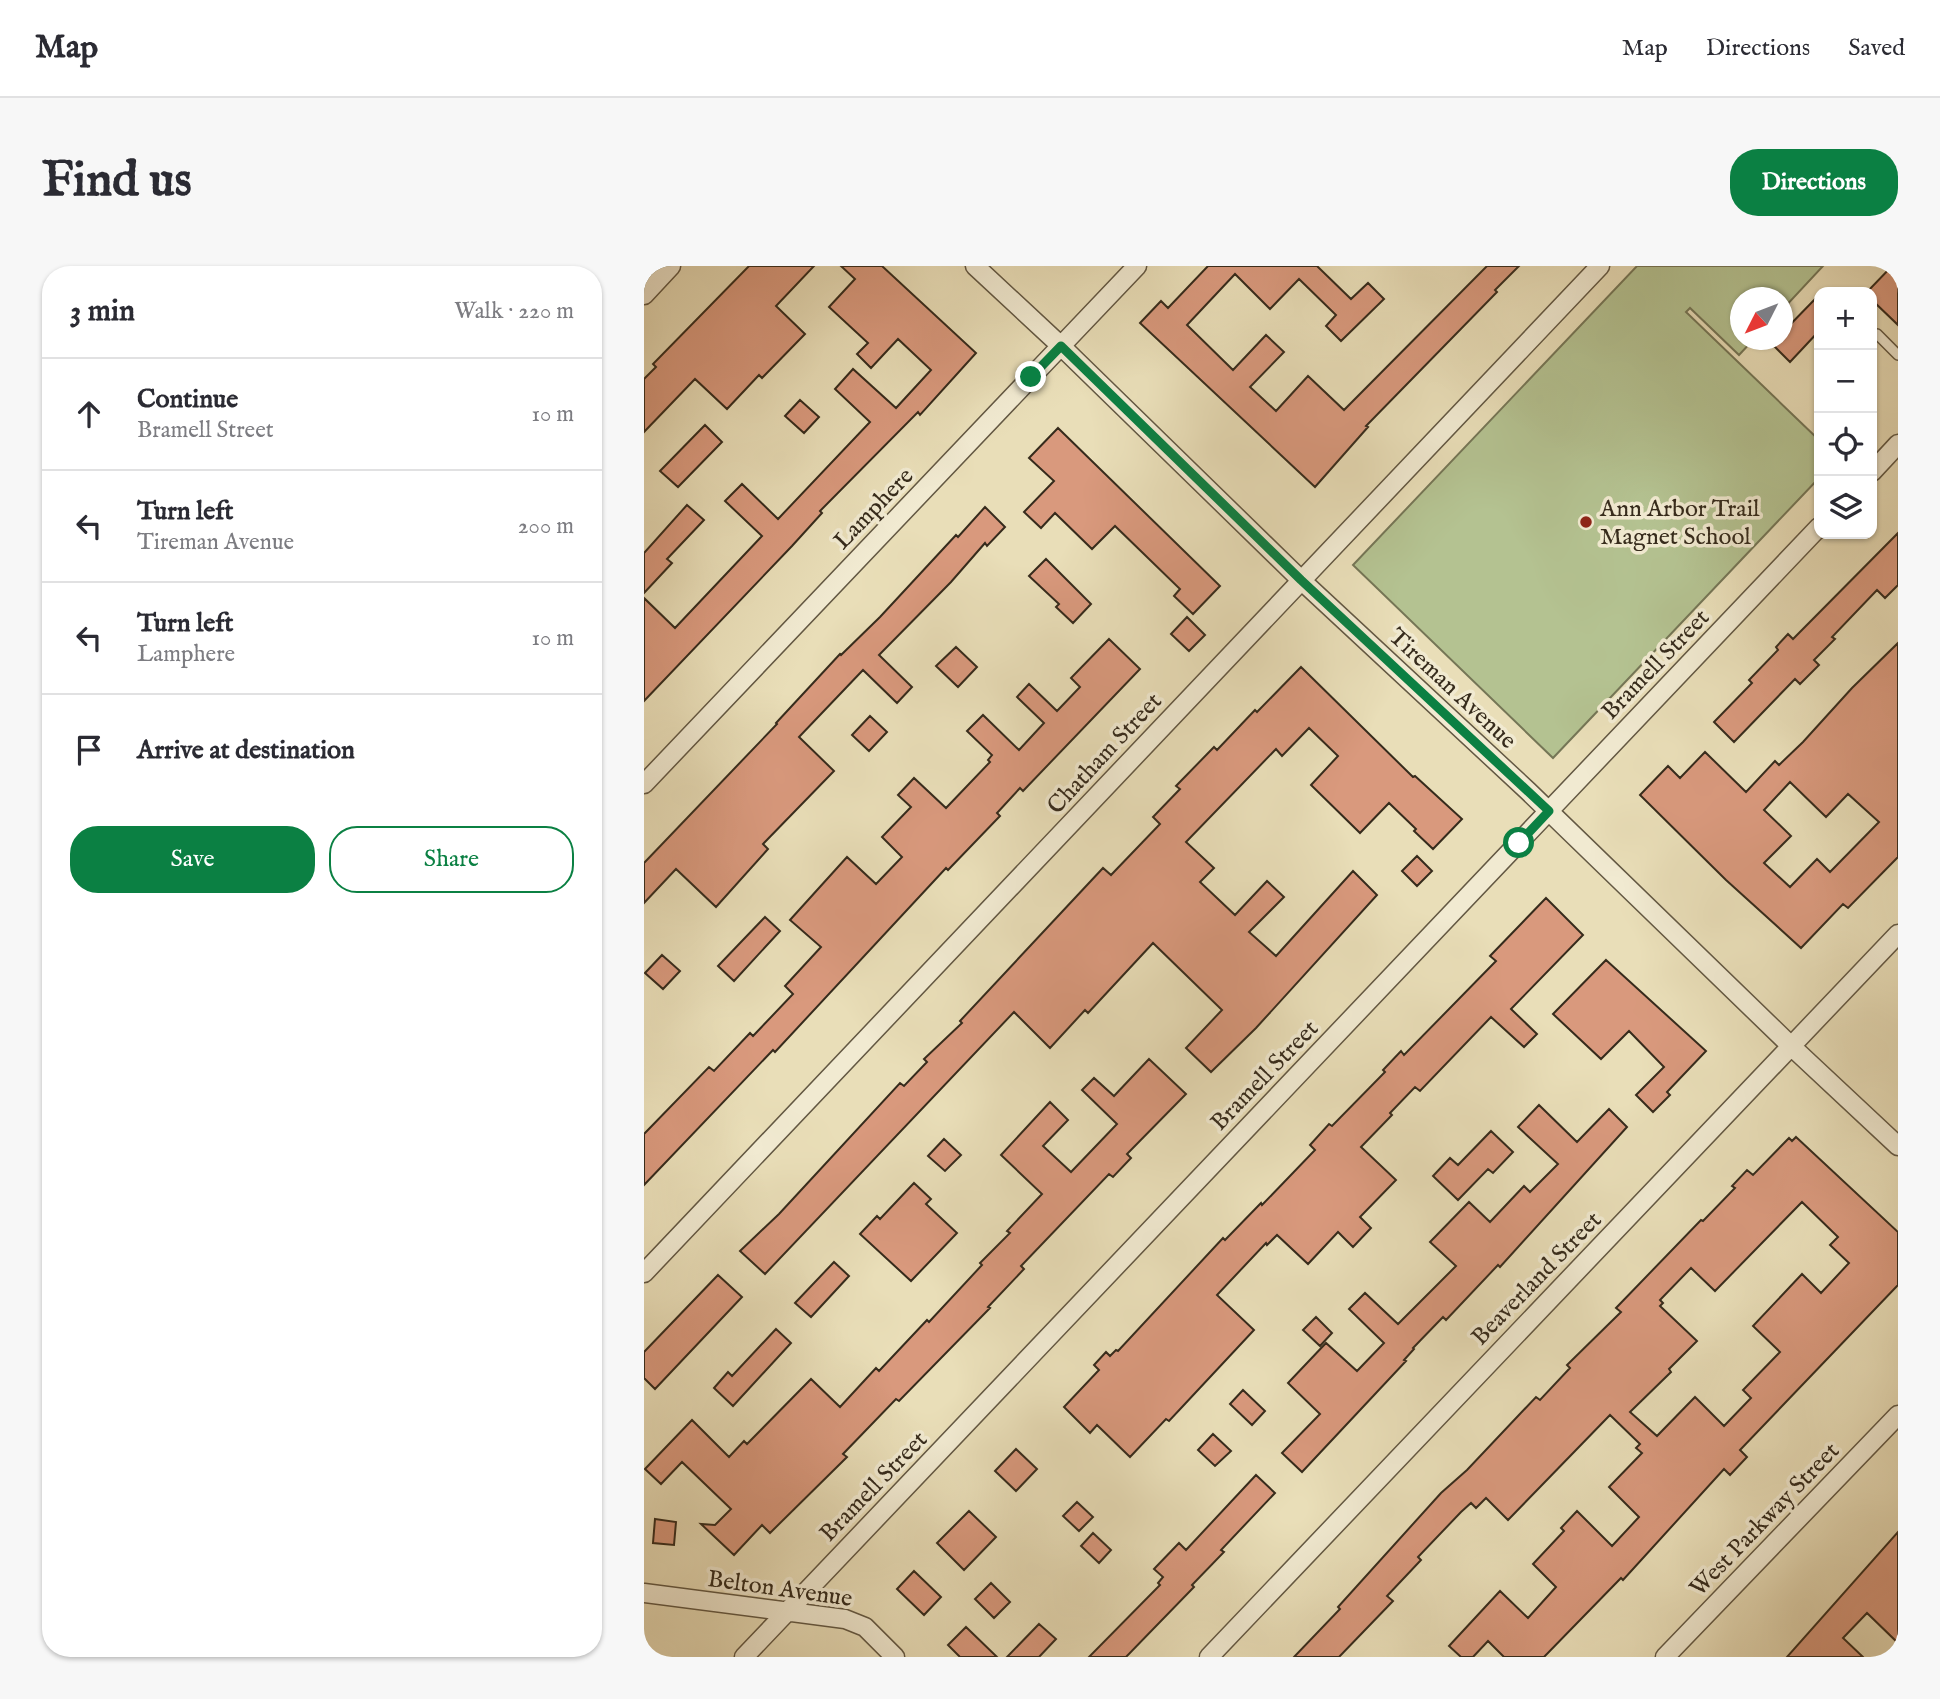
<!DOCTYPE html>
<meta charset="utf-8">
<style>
:root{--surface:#fff;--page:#f7f7f7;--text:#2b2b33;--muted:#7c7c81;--line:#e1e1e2;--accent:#0b8043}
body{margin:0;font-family:"IM FELL English",serif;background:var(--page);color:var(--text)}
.controls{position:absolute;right:21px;top:21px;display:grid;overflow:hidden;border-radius:14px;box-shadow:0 2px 5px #0004}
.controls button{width:63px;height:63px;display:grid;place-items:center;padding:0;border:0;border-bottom:2px solid var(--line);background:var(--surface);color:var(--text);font:35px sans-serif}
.compass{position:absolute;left:1086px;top:21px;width:63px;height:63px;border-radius:50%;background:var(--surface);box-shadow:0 2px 5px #0004;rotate:228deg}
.stop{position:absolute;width:21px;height:21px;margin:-16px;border:5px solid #0b8043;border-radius:50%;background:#fff}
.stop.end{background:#0b8043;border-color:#fff;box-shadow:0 2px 7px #0008}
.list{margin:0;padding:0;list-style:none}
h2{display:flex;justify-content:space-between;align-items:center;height:91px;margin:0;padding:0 28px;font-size:30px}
h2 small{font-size:23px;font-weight:400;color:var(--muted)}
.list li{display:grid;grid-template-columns:46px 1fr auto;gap:21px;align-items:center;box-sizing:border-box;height:112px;padding:0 28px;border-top:2px solid var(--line)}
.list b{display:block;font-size:26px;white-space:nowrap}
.list p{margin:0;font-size:23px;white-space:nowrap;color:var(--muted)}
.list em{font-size:23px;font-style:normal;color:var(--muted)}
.actions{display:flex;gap:14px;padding:21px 28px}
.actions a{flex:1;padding:16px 0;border:2px solid var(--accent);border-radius:28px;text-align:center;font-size:24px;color:var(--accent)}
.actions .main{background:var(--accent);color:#fff}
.icon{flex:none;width:38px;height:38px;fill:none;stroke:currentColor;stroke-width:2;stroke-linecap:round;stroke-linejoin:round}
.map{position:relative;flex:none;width:1254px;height:1391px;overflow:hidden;border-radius:28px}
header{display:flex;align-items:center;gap:42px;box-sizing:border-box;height:98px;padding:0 35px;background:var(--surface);border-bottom:2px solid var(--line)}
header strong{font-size:33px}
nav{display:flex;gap:38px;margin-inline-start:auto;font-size:24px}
.intro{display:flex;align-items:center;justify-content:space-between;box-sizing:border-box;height:168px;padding:0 42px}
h1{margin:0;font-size:49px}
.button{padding:18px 32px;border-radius:28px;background:var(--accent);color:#fff;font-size:24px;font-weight:700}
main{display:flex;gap:42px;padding:0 42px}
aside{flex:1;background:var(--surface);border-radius:28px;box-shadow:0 2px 5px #0004}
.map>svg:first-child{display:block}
</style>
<header>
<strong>Map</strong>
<nav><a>Map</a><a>Directions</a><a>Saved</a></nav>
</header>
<div class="intro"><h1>Find us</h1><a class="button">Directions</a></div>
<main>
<aside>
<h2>3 min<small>Walk · 220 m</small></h2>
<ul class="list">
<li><svg class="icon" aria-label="ahead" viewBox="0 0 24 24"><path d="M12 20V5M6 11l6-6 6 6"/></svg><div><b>Continue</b><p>Bramell Street</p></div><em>10 m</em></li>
<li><svg class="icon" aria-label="left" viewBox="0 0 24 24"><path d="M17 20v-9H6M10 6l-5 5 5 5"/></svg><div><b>Turn left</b><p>Tireman Avenue</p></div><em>200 m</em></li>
<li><svg class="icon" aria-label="left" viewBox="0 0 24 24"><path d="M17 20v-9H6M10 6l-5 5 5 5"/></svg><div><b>Turn left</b><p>Lamphere</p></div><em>10 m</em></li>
<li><svg class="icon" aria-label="arrive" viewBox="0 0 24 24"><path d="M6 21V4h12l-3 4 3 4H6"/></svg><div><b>Arrive at destination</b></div></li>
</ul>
<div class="actions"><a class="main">Save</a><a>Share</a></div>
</aside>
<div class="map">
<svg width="1254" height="1391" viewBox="0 0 1254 1391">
<rect width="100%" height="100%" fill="#e9deb8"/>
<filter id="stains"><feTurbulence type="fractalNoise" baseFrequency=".00286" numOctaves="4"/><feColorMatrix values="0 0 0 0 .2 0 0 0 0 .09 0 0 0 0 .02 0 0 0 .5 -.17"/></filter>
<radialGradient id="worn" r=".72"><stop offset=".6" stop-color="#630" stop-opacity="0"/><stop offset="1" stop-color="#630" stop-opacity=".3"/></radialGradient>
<path fill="#b4c291" stroke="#757656" stroke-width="2" d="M993,0H1179L1139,43V32H1097V74H1109L1095,89L1046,42L1042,46L1175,174V212L909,492L709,299Z"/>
<path fill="#d9997d" stroke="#362b1c" stroke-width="2" fill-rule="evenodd" d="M105,0H170L132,40L161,68L118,112L115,109L83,143L51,113L0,166V113L12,101L9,98Z
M197,0H238L332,87L276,149L274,146L176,245L178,247L148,280L0,435V332L31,362L118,270L81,235L98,218L134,253L226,156L191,123L209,103L252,142L287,104L254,73L227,102L213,88L224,77L185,41L211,13Z
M564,0H673L707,33L724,17L740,33L697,75L682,60L692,49L655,13L626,43L591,8L543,59L589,104L622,69L640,86L606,121L632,145L664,110L700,144L843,0H875L851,24L853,26L722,160L724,161L671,221L496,57L517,35L524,42Z
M1248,0H1254V59L1228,34V26H1223Z
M1175,29V65L1146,96L1128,78L1132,74H1138V67Z
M156,134L175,151L160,167L141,150Z
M61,159L78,176L34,221L16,205Z
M414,162L576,320L549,348L530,330L536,323L471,260L448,283L411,247L397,262L380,246L410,215L385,192Z
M43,239L60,254L23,293L28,297L0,327V287Z
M341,241L361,261L343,280L341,277L307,316L235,389L268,421L253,437L219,404L155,471L190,505L119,578L124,583L72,641L32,603L0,637V597L133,458L132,457L196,388L197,389L236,351L312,269L314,271Z
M1254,267V319L1241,332L1233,324L1188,371L1191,373L1170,394L1175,399L1156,418L1151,413L1090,476L1070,456L1108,417L1105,414L1134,384L1132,381L1144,368L1149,373Z
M402,293L447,338L429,357L412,341L415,338L385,310Z
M543,351L561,369L545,385L527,368Z
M465,373L496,403L379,525L376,522L353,547L356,550L304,604L302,602L131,786L129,784L0,919V868L65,801L70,805L106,767L109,770L149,728L141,720L177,681L146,654L203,591L232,618L258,591L238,571L267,541L254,529L270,512L302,542L346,496L344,494L348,489L323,465L339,449L375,484L400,457L373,431L385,418L413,445L436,421L427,412Z
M1254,377V591L1204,642L1199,638L1157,682L1082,614L996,529L1024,500L1036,512L1061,486L1102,526L1131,495L1135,499L1159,476L1208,422ZM1146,516L1182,551L1204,528L1235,556L1186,606L1173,593L1146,621L1120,597L1147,570L1120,544Z
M312,381L333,401L314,421L292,400Z
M657,401L769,511L771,510L818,553L789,583L770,565L772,563L745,537L716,567L667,519L694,490L665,462L638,490L632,483L542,576L570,602L556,616L591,649L623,615L640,631L605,666L632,690L709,605L733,629L612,762L567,806L542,782L578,744L509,677L444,747L441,744L406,782L370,746L121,1008L96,985L135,948L256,817L260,820L283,796L280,793L318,757L316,755L459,602L467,609L516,558L509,551L536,523L532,520L570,481L573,484L611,444L613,446Z
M226,450L243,466L225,485L208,469Z
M773,590L788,605L773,620L758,605Z
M902,632L939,669L867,743L893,768L880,781L847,751L776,825L771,821L746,847L748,849L717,881L752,914L716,951L727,962L709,981L694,966L664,998L633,969L623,979L622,977L573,1029L610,1064L539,1140L525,1155L522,1153L486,1191L453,1159L446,1167L420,1141L455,1104L450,1099L462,1086L466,1090L472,1084L474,1085L579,972L581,974L617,937L618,939L671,884L666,879L685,858L688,860L741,806L739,804L757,785L760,789L852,695L846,690Z
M121,651L136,665L90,715L74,700Z
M18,689L36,705L19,723L1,707Z
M962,694L1062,785L1023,826L1026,829L1009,846L992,829L1020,801L985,765L957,793L909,748Z
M505,793L542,828L483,888L487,892L469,911L465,908L377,1000L380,1003L344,1041L346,1042L255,1135L252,1133L199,1188L203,1191L126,1267L118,1259L90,1289L57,1258L71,1259L87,1243L38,1196L17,1218L1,1203L48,1154L85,1191L100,1175L103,1178L167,1113L196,1141L232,1102L235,1105L283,1054L285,1056L338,999L336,997L366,967L363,965L398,928L357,889L406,836L424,854L399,880L427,906L473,858L438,824L450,812L470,830Z
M895,839L933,876L965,843L983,861L856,1001L854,999L802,1054L799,1051L769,1082L770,1083L760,1094L762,1095L658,1206L638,1187L676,1148L644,1117L682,1077L713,1105L740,1077L705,1043L721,1027L754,1058L812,1000L786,976L825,936L846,956L880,920L886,926L914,898L874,861Z
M847,865L869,886L849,907L844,903L814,934L789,910L806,892L814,899Z
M1152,871L1254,966V1019L1096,1184L1103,1191L1086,1209L1080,1203L979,1314L977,1312L900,1391H860L844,1375L829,1391H817L805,1380L856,1325L884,1352L912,1321L889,1298L920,1265L917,1262L933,1245L968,1280L995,1251L965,1221L998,1187L992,1182L996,1178L966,1149L864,1254L842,1232L832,1242L827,1237L817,1246L774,1291L777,1294L743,1330L749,1335L695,1391H650L696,1343L694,1341L797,1227L823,1204L892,1131L896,1134L926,1102L923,1099L977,1046L972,1042L1057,954L1059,955L1091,922L1088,920L1103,904L1109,909L1145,872L1148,875ZM1158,936L1194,971L1186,979L1205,997L1177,1027L1158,1008L1109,1060L1136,1086L1099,1124L1107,1132L1080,1160L1051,1131L1013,1170L986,1146L1027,1106L1025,1103L1053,1075L1016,1040L1019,1037L1016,1034L1047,1002L1071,1025Z
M300,873L317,889L301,905L284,890Z
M270,917L287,933L282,938L313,967L267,1015L216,968L233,950L236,953Z
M190,996L205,1010L167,1051L151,1037Z
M74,1009L98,1031L11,1123L0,1112V1086Z
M672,1051L688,1067L676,1080L659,1064Z
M132,1063L147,1077L89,1140L70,1122L84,1106L88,1110Z
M599,1124L621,1145L608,1159L586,1138Z
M569,1168L587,1185L571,1200L554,1184Z
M372,1183L393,1203L372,1225L351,1205Z
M612,1209L631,1227L577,1284L580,1286L548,1319L550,1321L482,1391H445L516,1319L514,1317L519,1311L510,1303L535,1277L542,1284Z
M433,1236L449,1251L435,1265L419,1250Z
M325,1245L352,1271L320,1304L293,1277Z
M11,1253L32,1256L30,1279L9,1277Z
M1254,1266V1377L1223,1347L1199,1372L1219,1391H1143Z
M449,1267L467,1284L455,1297L437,1280Z
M270,1305L297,1331L280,1349L253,1323Z
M347,1317L366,1336L350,1352L331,1333Z
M395,1358L412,1373L395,1391H363Z
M322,1361L353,1391H316L304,1379Z"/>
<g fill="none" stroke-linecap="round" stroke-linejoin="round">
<g stroke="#635843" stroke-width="12">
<path id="lane" d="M1233,68L1254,89"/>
</g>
<g stroke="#635843" stroke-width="21">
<path id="street" d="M331,0L417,80L657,314L884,525L1147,780L1254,880
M0,29L27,0
M1228,206L1254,178
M0,518L493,0
M0,1007L956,0
M0,1327L201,1353L221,1361L251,1391
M100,1391L1175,261
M565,1391L1254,668
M1021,1391L1254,1149"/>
</g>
<use href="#lane" stroke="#f1ead1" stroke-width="9"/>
<use href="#street" stroke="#f1ead1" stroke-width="18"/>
</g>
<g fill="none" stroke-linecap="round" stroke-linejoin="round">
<path stroke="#0b8043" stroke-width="9" d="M387,111L417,80L657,314L905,545L875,577"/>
</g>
<circle fill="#8f2418" stroke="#f1ead1" stroke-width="2.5" cx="942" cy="256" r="7"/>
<g text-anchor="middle" stroke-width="7" stroke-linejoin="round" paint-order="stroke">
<g font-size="24" fill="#362b1c" stroke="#f1ead1">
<text transform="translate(229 242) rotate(-46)" y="8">Lamphere</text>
<text transform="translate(1011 398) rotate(-46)" y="8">Bramell Street</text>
<text transform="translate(809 422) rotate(43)" y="8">Tireman Avenue</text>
<text transform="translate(460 487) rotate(-47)" y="8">Chatham Street</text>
<text transform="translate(620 809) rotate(-46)" y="8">Bramell Street</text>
<text transform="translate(892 1012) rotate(-46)" y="8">Beaverland Street</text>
<text transform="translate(229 1220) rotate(-46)" y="8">Bramell Street</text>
<text transform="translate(1120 1253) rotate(-46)" y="8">West Parkway Street</text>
<text transform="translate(136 1322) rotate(8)" y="8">Belton Avenue</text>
</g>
<g font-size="24" fill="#362b1c" stroke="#f1ead1" text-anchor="start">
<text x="956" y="250">Ann Arbor Trail<tspan x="956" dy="28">Magnet School</tspan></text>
</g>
</g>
<rect width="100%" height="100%" filter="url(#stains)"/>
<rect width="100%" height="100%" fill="url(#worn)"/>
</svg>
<div class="controls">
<button>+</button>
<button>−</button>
<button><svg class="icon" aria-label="locate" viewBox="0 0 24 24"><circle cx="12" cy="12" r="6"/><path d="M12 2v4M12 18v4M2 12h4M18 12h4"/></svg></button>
<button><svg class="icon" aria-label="layers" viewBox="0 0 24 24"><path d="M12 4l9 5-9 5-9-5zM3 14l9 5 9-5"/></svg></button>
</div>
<svg class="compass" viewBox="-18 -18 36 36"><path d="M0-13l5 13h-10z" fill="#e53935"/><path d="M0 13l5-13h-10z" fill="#7c7c81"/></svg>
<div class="stop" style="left:875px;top:577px"></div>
<div class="stop end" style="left:387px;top:111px"></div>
</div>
</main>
